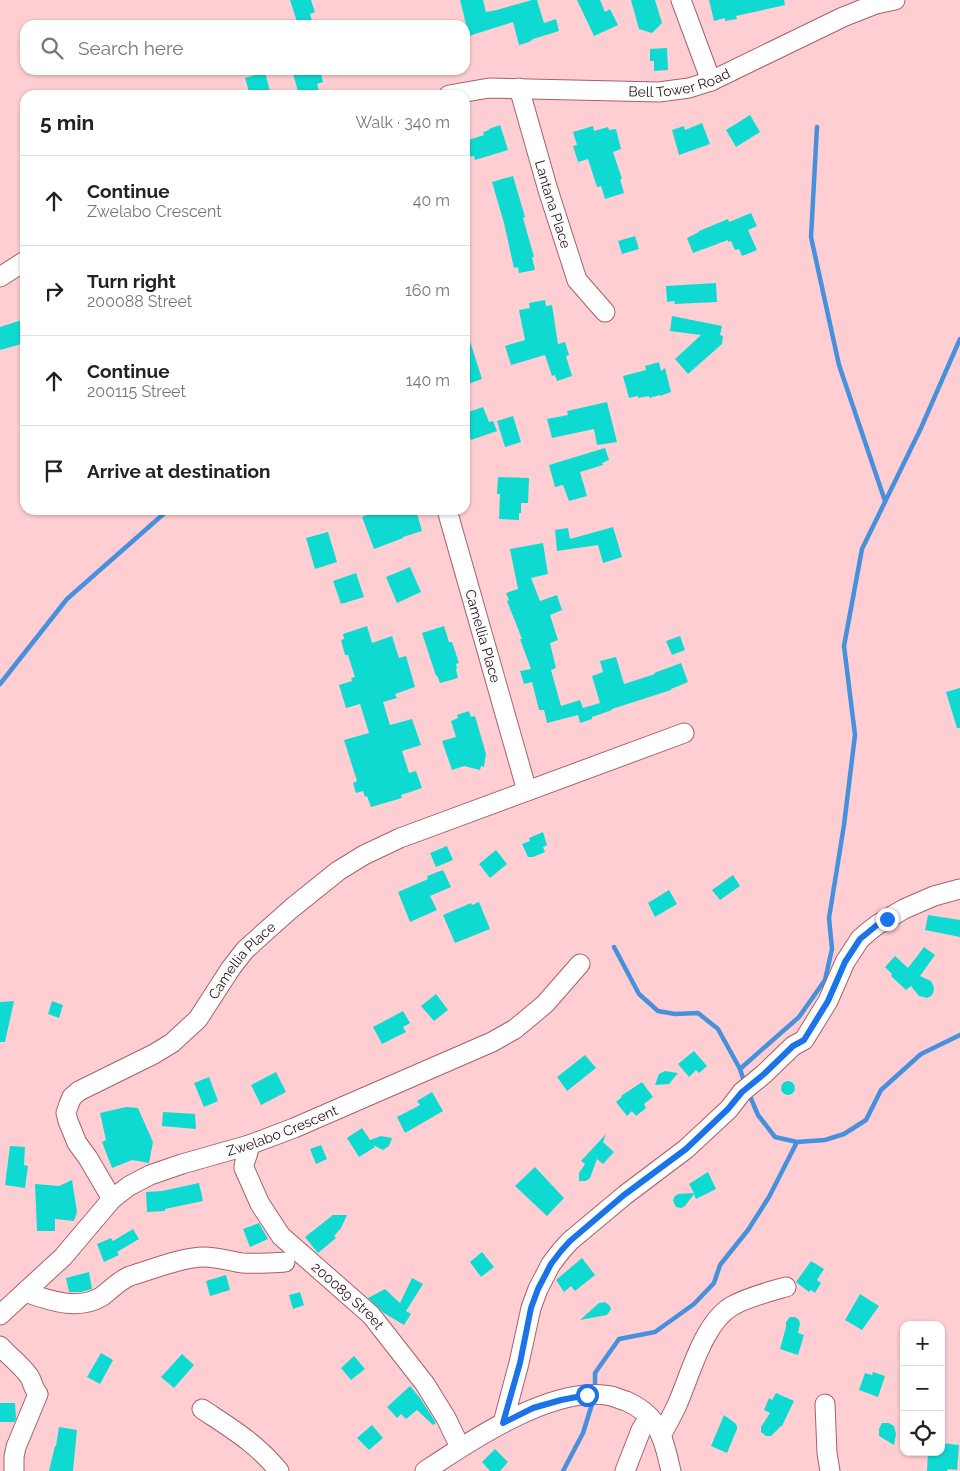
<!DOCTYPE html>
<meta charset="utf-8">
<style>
:root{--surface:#fff;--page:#f6f6f6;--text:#222;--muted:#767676;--line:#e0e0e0}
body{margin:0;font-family:Raleway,sans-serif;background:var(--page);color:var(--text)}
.controls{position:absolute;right:15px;bottom:15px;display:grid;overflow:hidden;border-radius:10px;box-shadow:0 1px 4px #0004}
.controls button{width:45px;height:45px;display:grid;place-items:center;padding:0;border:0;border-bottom:1px solid var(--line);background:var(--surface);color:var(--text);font:25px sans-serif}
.stop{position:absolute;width:15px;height:15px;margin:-11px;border:4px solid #1a73e8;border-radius:50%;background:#fff}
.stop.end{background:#1a73e8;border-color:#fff;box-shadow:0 1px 5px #0008}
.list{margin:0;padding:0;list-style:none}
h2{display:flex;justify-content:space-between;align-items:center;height:65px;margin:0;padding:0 20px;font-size:21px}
h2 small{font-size:16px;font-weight:400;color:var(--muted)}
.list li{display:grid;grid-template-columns:32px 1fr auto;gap:15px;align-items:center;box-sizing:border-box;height:90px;padding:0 20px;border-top:1px solid var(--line)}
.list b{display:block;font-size:19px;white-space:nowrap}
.list p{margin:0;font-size:16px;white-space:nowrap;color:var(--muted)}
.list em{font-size:16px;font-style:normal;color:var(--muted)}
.icon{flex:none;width:28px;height:28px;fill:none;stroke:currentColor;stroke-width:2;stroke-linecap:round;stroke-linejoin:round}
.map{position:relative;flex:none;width:960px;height:1471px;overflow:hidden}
.search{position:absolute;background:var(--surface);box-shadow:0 1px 4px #0004;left:20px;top:20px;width:450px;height:55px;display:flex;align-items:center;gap:12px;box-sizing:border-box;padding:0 18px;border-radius:15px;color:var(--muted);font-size:19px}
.panel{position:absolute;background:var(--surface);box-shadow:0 1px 4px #0004;left:20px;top:90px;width:450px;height:425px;border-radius:15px}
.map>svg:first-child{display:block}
</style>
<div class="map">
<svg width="960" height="1471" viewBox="0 0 960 1471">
<rect width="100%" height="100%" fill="#feced3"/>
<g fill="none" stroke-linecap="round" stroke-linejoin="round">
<path stroke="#4591dd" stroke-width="4.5" d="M817,127L811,237L839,365L885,501
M0,684L67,599L168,510
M614,947L639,994L658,1011L675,1014L698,1013L718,1029L740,1069L745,1084
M740,1069L799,1017L825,980L832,949L829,918L844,825L855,735L844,646L862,549L921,428L960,339
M749,1094L758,1115L775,1137L797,1142
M595,1386V1373L619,1339L655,1332L694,1304L714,1283L720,1265L748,1230L769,1197L797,1142L825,1140L844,1134L866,1120L881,1090L921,1054L960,1035
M563,1471L583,1433L593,1401"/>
</g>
<path fill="#0fdad2" d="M290,0H311L315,12L310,14L313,25H298Z
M460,0H483L486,12L497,10L532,0H537L544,23L556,19L559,31L533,39L529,42L519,45L513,22L469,36Z
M577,0H600L605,12L610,9L618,25L594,36Z
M631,0H655L662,23L652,33L639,29Z
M709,0H784L785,5L736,16L737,19L725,21V18L714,21Z
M667,48L668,70L654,71V61H650V49Z
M292,70H320L323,82L317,84L320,95H299Z
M265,72L271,95H250L245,78Z
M750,115L760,132L736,147L726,130Z
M702,123L710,144L679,155L672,130L684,126L685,130Z
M500,125L508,150L475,160L474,156L467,157L465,150V141L484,135L483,132L489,130V129Z
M593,126L594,131L608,127L609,130L616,129L621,149L613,152L622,179H620L624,193L605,199L601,186L597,187L588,159L578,162L573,146L577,145L573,132Z
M513,176L525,217L523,218L534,257H532L535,270L519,273L518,267L514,268L504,223L492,182Z
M751,213L757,226L748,230L757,250L742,256L739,249L735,250L731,241L728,242V240L693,253L687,238L699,232V231L728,219L729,222Z
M635,236L639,249L622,254L618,241Z
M716,283L717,302L674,304L675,301L667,302L666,286Z
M545,300L546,306L552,305L558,344L565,342L569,355L566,356L572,376L557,381L555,375L552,376L545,355L511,365L505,346L525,340L519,310L530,308L529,303Z
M672,316L722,326L720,335L723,336L722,344L688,374L675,359L701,335L670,331Z
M25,319V343L0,350V327Z
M468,335L482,379L465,385V336Z
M659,362L661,371L665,368L671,392L660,396V395L649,398V396L638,398V396L629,398L623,376L646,370L645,366Z
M607,402L617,442L597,445L594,429L552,438L547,419L568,415L567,411Z
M483,407L489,422L493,421L497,431L471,440L467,428L469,427L465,413Z
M513,416L521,442L505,447L497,421Z
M605,448L609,460L602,463L603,465L580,472L587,496L569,501L563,485L555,487L549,465Z
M498,477L529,478L528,503H521V513H519V520L499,519L500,494H497Z
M379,510H386L388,514L400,510H416L422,531L403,537V538L374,549L362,517Z
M613,527L622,557L603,563L598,545L557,551L555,530L568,528L570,539Z
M328,532L337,562L315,569L306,538Z
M543,543L548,574L531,578L540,601L557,595L562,610L550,615L558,640L550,643L556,668L551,670L561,706L580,700L583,708L600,703L592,676L603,672L600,661L616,657L624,684L655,674L654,673L681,663L688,682L671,689V690L612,709V710L592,717V719L580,723L578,715L547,723L544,710H539L532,682L524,684L520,671L531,669L520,639H522L507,601L509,600L506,593L518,589L510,549Z
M410,567L421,592L397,603L386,577Z
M356,573L364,597L341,604L333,581Z
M367,626L372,643L392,636L399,658L406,656L415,687L395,694L397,698L383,702L390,725L412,719L421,745L402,751L409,773L416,771L422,788L401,795L402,798L371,807L367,796L365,797L363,791L356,793L353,783L357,781L344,740L369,733L360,704L346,708L339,685L352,681L351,678L355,677L348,655H345L341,640L344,639L343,634Z
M444,626L449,642H452L459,663L456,664L457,669H456L458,678L440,683L437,675L436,676L422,633Z
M680,636L685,650L672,655L666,641Z
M960,688V728H957L946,692Z
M469,711L471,717L475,716L486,754L484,767L481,766L480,770L464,766L452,770L442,741L456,737L451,721L458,718L457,715Z
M543,832L547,845L543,847L545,852L533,857H528L522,844L530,841L529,838Z
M447,846L453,860L436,867L430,853Z
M496,850L507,864L490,878L479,864Z
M443,870L451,887L430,896L437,910L410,922L398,892L428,879L427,876Z
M733,875L740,886L720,900L712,890Z
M669,890L677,904L655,917L648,903Z
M479,902L490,929L455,943L443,915L471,903L472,905Z
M928,915L960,920V937L925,930Z
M924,947L935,955L920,976L931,981L933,985L934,989L933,993L931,996L927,998L919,996L911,986L906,990L891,976L892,974L885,967L895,956L908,968Z
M436,994L448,1010L434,1021L421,1006Z
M14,1001L5,1042H0V1002Z
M52,1001L63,1005L59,1018L48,1014Z
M403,1011L410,1023L403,1027L406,1032L382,1044L373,1027Z
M694,1051L707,1066L699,1073L696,1070L689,1077L678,1064Z
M585,1055L596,1068L567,1091L557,1077Z
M665,1071L678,1073L669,1084L655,1085L659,1074Z
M276,1072L286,1092L261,1105L251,1085Z
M209,1077L218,1101L204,1107L194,1083Z
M781 1088a7 7 0 1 1 14 0a7 7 0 1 1-14 0Z
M642,1082L653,1097L644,1104L646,1108L636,1116L632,1111L627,1116L616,1102L622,1097L621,1096Z
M432,1092L443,1111L405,1133L397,1117L420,1105L417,1101Z
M126,1107L138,1108L153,1142L149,1163L132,1160L112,1168L102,1142L106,1140L100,1113Z
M163,1112L195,1114L196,1129L162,1126Z
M362,1128L370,1140L381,1136L392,1138L389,1146L383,1150L373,1145L375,1147L359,1157L347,1138Z
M606,1134L603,1142L614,1152L603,1164L597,1159L590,1178L586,1181H579V1173L585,1164L581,1161Z
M321,1145L327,1159L316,1164L310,1149Z
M10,1146L25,1147L24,1165L28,1166L25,1188L5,1185Z
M535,1167L564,1198L547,1216L515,1186Z
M708,1172L716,1189L696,1199L694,1194L685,1206L681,1208L676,1207L673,1201L674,1197L678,1194L694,1193L689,1184Z
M72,1180L77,1212L74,1221L55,1219V1231H37L35,1184L59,1186Z
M199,1183L203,1201L165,1209V1211L147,1212L146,1192L162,1191Z
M333,1215H347L341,1228L334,1236L336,1238L318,1253L305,1237Z
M259,1223L268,1239L250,1247L243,1229Z
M133,1229L139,1239L117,1252L119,1255L104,1262L97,1244L111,1238L113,1241Z
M482,1252L494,1267L481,1277L470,1262Z
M582,1258L595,1275L575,1291L571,1286L564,1292L556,1280Z
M811,1261L824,1269L817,1280L821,1283L815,1293L811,1290L809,1292L796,1282Z
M89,1272L92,1289L81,1292H69L66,1278Z
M226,1275L230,1290L210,1296L206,1281Z
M412,1278L423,1284L406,1311L411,1314L404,1325L384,1313L368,1298L385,1289L400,1303Z
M300,1292L304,1305L293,1309L289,1295Z
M860,1294L879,1306L862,1330L845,1320Z
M605,1302L609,1305L611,1309L607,1315L580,1320L599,1303Z
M790,1317H795L799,1320L800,1324L798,1333L804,1335L798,1355L780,1349L786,1327V1322Z
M101,1353L113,1360L100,1384L87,1377Z
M182,1354L194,1365L174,1388L161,1377Z
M354,1356L365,1369L351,1380L341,1368Z
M873,1372L885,1376L878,1397L859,1390L865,1373L872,1375Z
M410,1386L420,1398L436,1423L433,1425L417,1410L406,1419L401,1414L397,1418L387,1407Z
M776,1393L794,1401L782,1426H781L771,1436H766L761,1432V1427L770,1413L764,1410L769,1398L772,1400Z
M0,1403H15L16,1419L14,1422H0Z
M724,1415L735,1423L737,1426V1429L727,1453L711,1446Z
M882,1423H889L894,1426L896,1434L894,1445L879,1436V1429Z
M372,1425L383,1438L369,1450L357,1438Z
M59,1427L77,1430L73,1471H49L55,1446H56Z
M941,1443L959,1445L957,1470L948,1469L947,1471H927L928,1452H941Z
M495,1449L508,1462L500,1471H490L482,1462Z"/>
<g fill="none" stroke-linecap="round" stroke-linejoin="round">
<g stroke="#a6606b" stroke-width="21">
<g id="minor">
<path d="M681,0L711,81"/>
<path id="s1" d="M519,88L548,190L577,280L605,312"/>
<path id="s2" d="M449,95L489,88L659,92L689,88L711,81L843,17L876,4L895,0"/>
<path d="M0,277L25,261"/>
<path id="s3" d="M447,510L527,791"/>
<path id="s4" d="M249,1145C249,1155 244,1159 244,1168L260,1204L281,1236L371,1315L425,1384L446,1418L460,1447"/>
<path id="s5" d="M112,1199L88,1158L77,1143L68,1121L66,1113L69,1104L72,1097L79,1091L154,1054L172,1043L198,1019L231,968L245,950L266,931L292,908L338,871L364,855L400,838L684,733"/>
<path d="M25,1292C48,1300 77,1311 101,1297C111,1290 118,1281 130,1276C151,1270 182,1257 204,1257C217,1257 230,1261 242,1263C257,1264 270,1263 285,1262"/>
<path id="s6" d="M0,1315L63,1257L112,1199L129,1186L150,1175L182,1164L249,1145L294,1128L492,1042L515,1029L545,1004L580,964"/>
<path d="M0,1346C9,1356 21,1365 29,1376C33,1382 33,1389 38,1394L16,1447L14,1457V1471"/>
<path d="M825,1404L827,1453L830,1471"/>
<path d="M202,1409C232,1429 256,1443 279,1471"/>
<path d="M503,1423L519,1363L531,1308L538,1289L551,1264L561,1251L570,1241L625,1195L686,1149L729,1109L742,1092L764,1074L793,1046L804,1040L828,1001L845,962L860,939L868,932L877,925L904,909L934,896L960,889"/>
<path d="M661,1436C666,1426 672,1416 677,1405C690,1376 703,1323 732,1306C748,1297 768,1292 786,1287"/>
<path d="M425,1471C470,1441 554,1384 611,1396C616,1397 621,1400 626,1401C637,1406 649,1414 655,1424C664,1438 667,1455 671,1471"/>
<path d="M625,1471L641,1430L649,1417"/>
</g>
</g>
<use href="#minor" stroke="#fff" stroke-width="19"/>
</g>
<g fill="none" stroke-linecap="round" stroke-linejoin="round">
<path stroke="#1a73e8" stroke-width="6" d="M587,1395L561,1400L533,1408L503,1423L520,1363L531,1308L538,1289L551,1264L561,1251L570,1241L624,1195L686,1149L728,1109L742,1092L764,1074L793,1046L804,1040L828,1001L845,962L860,939L877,925L887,919"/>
</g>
<g text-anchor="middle" stroke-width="5" stroke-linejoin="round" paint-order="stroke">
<g font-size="14" fill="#2d1116" stroke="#f5e4e6">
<text dy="5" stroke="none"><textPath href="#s2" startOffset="232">Bell Tower Road</textPath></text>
<text dy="5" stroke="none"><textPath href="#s1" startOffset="121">Lantana Place</textPath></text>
<text dy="5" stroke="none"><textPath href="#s3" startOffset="131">Camellia Place</textPath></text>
<text dy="5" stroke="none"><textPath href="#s5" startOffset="338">Camellia Place</textPath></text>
<text dy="5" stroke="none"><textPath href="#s6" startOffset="346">Zwelabo Crescent</textPath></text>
<text dy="5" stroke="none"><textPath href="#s4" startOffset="191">200089 Street</textPath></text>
</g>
</g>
</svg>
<div class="controls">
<button>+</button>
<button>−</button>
<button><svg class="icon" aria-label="locate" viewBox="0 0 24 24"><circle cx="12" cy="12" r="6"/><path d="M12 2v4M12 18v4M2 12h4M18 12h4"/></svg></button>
</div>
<div class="stop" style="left:587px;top:1395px"></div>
<div class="stop end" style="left:887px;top:919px"></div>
<div class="search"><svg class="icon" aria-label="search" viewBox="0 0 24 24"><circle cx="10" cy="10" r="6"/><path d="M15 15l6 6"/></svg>Search here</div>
<section class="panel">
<h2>5 min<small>Walk · 340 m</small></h2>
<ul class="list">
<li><svg class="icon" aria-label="ahead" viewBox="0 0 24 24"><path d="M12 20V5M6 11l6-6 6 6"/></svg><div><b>Continue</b><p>Zwelabo Crescent</p></div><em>40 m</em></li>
<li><svg class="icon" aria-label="right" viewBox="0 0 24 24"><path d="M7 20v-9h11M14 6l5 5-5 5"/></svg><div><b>Turn right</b><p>200088 Street</p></div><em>160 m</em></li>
<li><svg class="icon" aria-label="ahead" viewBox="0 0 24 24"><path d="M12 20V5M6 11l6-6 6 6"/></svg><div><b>Continue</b><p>200115 Street</p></div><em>140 m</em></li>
<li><svg class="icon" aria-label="arrive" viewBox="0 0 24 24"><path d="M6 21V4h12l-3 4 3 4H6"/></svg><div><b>Arrive at destination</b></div></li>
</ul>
</section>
</div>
